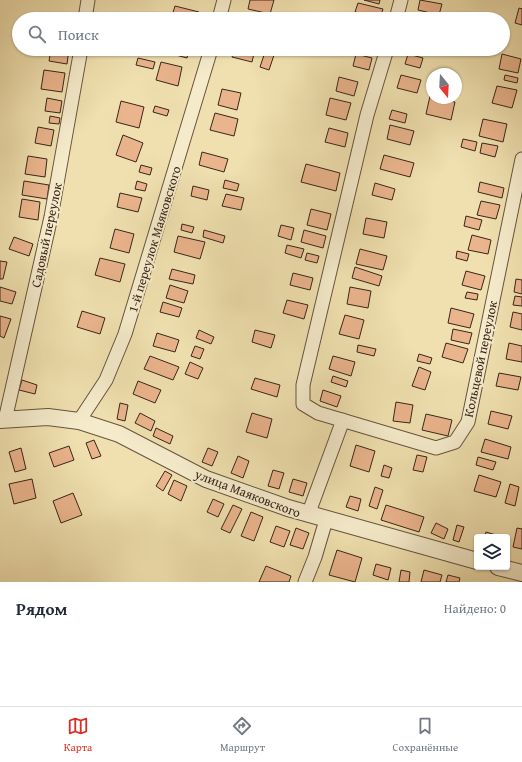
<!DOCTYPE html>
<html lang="ru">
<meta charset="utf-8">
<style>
:root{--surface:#fff;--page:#f2f2f3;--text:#1f2937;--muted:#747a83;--line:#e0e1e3;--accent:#d93025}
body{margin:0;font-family:"Gentium Book Plus",serif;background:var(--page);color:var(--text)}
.controls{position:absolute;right:12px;bottom:12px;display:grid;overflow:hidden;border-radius:4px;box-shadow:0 1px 3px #0004}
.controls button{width:36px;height:36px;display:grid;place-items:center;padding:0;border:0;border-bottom:1px solid var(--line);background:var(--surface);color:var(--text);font:20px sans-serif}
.compass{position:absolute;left:426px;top:68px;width:36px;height:36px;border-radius:50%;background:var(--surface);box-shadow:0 1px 3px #0004;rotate:162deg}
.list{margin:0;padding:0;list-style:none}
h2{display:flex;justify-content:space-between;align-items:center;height:52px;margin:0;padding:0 16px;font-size:17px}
h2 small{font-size:13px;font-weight:400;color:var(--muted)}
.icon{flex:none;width:22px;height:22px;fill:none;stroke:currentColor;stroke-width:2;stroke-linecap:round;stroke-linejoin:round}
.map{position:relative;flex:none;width:522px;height:582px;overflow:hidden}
.search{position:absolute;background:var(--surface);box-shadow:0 1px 3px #0004;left:12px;right:12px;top:12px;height:44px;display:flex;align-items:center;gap:10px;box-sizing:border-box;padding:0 14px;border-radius:22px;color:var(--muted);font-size:15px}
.sheet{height:124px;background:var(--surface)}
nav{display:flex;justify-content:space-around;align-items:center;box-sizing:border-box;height:56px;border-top:1px solid var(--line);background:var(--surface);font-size:11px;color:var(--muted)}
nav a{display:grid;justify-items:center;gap:2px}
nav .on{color:var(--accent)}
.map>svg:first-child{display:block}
</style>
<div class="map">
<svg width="522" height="582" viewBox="0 0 522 582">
<rect width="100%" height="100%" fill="#f0e0af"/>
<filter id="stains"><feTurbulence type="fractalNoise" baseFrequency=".005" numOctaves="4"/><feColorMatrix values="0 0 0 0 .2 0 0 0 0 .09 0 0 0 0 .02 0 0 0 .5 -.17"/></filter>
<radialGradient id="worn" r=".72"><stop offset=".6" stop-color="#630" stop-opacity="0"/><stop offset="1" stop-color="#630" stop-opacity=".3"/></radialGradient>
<path fill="#eab48c" stroke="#38261a" d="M250,0H274L270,14L248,9Z
M364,0H380L379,4Z
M420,0L442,4L439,15L418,10Z
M358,3L383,9L380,18L355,12Z
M175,6L199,12L197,19H171Z
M519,8L522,9V25L515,23Z
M55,13L73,16L72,19H54Z
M51,49H69L67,64L49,61Z
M173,49L189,50L187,58L172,54Z
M235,49H255L252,62L232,57Z
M266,49H276L269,70L260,67Z
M410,49H427L426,53Z
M356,54L372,58L369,70L353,66Z
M408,54L423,58L420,68L405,64Z
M502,54L521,59L518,73L499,69Z
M138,58L155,62L153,69L136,65Z
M161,62L182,67L178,86L156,80Z
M44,70L65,73L62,92L41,89Z
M401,75L421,80L417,93L397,88Z
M505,75L518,78L517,83L504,80Z
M339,77L358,82L354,96L336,91Z
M497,86L517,90L512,108L492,103Z
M222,89L241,93L237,110L218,105Z
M430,96L432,98L455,102L451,120L426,114Z
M47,98L62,101L60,113L45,111Z
M330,98L351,103L346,120L326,115Z
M121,101L144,107L139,128L116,122Z
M155,106L169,110L167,116L153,112Z
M392,110L407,114L405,123L389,119Z
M215,113L238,119L234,136L210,130Z
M50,116L60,118L59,124L49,123Z
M483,119L507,124L503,142L479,136Z
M390,125L414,131L410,145L387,139Z
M38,127L54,130L51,146L35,143Z
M329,128L348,133L345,147L325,142Z
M123,135L143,143L136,162L116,155Z
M463,139L477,142L475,151L461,147Z
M482,143L498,146L495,157L480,153Z
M202,152L228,159L224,172L199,165Z
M384,155L414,163L410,177L380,169Z
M28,156L47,159L45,177L25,174Z
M306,164L340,173L336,191L301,182Z
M141,165L152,168L150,175L139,172Z
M225,180L239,184L237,191L223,188Z
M24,181L49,185L47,199L22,195Z
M137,181L147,184L145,191L135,189Z
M480,182L504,188L502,198L478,192Z
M375,183L395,189L392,200L372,195Z
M193,186L209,190L207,200L191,196Z
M120,193L142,198L138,212L117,207Z
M226,194L244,198L241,210L222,206Z
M22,199L40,202L38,220L19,217Z
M481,201L500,205L496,219L477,215Z
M311,209L331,214L327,230L307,225Z
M466,216L482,220L479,230L464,226Z
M366,218L387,222L384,238L363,234Z
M182,224L194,227L192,233L181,230Z
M281,225L294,228L291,240L278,236Z
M115,229L134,234L129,253L110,248Z
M204,230L225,236L223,243L203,237Z
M304,230L326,236L323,248L301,242Z
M472,235L491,240L488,254L468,250Z
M178,236L205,242L200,259L174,252Z
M14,237L33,244L29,256L9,249Z
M287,245L304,249L301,258L285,253Z
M360,249L387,256L383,270L356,264Z
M457,251L469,254L467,261L456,258Z
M307,253L319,256L317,263L305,260Z
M100,258L125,264L120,282L95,275Z
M0,261L7,262L3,279H0Z
M355,267L382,276L379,286L352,278Z
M172,269L195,275L193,284L169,279Z
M466,271L485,276L481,290L462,285Z
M293,273L313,278L310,290L290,285Z
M516,279L522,280V294L514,292Z
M170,285L188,291L184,303L166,298Z
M0,287L16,292L12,304L0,301Z
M350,287L371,291L368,308L347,304Z
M467,292L478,294L477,300L465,298Z
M515,296L522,297V306L513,305Z
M287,300L308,305L304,319L283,313Z
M163,302L182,308L179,317L160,312Z
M451,308L474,314L470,328L448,323Z
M82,311L105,318L100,334L77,327Z
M513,312L522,314V330L510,327Z
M345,315L364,320L359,339L339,334Z
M0,316L11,319L4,338L0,336Z
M453,329L472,333L469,344L451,340Z
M199,330L214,337L211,344L196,338Z
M255,330L275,335L271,348L252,342Z
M157,333L179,340L175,352L153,346Z
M446,343L468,349L463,363L442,357Z
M509,343L522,346V362L506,359Z
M358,345L376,349L374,356L357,352Z
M195,346L204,349L200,359L191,356Z
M419,354L432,358L430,364L417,361Z
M150,356L179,367L173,380L144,369Z
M333,356L355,362L351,376L329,369Z
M190,362L203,368L198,379L185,374Z
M419,367L431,372L425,390L412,386Z
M499,373L521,377L518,390L496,386Z
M333,376L348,381L346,387L331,382Z
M255,378L280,385L277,397L251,389Z
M22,380L37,385L35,394L19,390Z
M138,381L161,390L155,403L133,394Z
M323,390L341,396L337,407L320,401Z
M396,402L413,405L410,423L393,421Z
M120,403L128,405L125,421L117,419Z
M491,411L512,416L508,429L488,424Z
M140,413L155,421L151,431L135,423Z
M252,413L272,419L267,438L246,432Z
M426,414L452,420L448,436L422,430Z
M156,428L173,436L170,444L153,436Z
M485,439L511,447L508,459L481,452Z
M94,440L101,456L92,459L86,443Z
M356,445L375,451L369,472L350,466Z
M69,446L74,460L54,467L49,453Z
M21,448L26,469L15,472L9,452Z
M208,448L218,452L212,466L202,462Z
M417,455L427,457L423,472L413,470Z
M238,456L249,461L243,478L231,473Z
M478,457L496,462L493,470L476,465Z
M384,465L392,468L389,478L381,476Z
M273,470L284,473L279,489L268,486Z
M165,471L172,475L163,491L156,486Z
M479,475L501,482L496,497L474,491Z
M32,479L36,498L14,504L9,484Z
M293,479L307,483L303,496L289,492Z
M174,480L187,486L181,501L168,494Z
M510,484L519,487L515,506L505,503Z
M375,487L383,490L377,509L369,506Z
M73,493L82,515L61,523L53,501Z
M350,496L361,499L358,511L346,507Z
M213,499L224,504L218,517L207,512Z
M233,505L242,509L230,533L221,529Z
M386,505L424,517L419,532L381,520Z
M251,512L263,517L254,541L241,536Z
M436,523L448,529L444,539L431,533Z
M457,525L464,527L459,542L453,540Z
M276,526L290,531L284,547L270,542Z
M296,528L309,533L303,549L290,545Z
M517,528L522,529V549L513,547Z
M486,532L503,537H484Z
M337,550L362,558L355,582L329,575Z
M376,564L391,568L388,580L373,575Z
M266,566L291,576L289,582H259Z
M401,570L410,572L409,582H399Z
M424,570L442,575L440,582H421Z
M448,575L460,578L459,582H446Z"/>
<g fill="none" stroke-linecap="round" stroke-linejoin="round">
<g stroke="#66543f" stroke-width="15">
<path id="minor" d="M85,19L88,0
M219,19L224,0
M396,19L401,0
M387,49L367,115L303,385V404L318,413L436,448L455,442L468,422L522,159
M5,420L51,217L81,49
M79,421L106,380L125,334L211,49
M308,515L343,420
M305,582L315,557L326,520"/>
</g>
<g stroke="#66543f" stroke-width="18">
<path id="tertiary" d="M0,420L48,417L79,421L119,434L206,479L288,508L477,561
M498,567L522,573"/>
</g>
<use href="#minor" stroke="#f5ebcb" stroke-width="13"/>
<use href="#tertiary" stroke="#f5ebcb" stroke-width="16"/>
</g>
<g text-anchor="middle" stroke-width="4" stroke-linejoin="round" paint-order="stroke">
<g font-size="13" fill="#38261a" stroke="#f5ebcb">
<text transform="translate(46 235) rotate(-78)" y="5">Садовый переулок</text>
<text transform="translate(154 239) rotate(-73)" y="5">1-й переулок Маяковского</text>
<text transform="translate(480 359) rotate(-78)" y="5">Кольцевой переулок</text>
<text transform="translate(248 493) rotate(21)" y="5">улица Маяковского</text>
</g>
</g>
<rect width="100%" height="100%" filter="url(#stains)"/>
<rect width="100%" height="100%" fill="url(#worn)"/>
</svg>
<div class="controls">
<button><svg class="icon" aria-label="layers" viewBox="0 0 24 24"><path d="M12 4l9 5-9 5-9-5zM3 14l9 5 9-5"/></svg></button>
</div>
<svg class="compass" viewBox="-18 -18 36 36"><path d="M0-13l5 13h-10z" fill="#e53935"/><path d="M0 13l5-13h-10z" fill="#747a83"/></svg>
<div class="search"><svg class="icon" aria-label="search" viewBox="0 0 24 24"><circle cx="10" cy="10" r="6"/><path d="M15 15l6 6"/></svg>Поиск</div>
</div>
<section class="sheet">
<h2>Рядом<small>Найдено: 0</small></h2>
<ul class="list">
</ul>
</section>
<nav>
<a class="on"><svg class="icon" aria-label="map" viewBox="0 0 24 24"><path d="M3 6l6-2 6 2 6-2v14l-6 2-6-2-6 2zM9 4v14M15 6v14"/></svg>Карта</a>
<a><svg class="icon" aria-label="directions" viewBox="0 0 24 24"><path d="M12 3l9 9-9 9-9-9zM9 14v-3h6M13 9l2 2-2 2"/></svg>Маршрут</a>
<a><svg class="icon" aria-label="saved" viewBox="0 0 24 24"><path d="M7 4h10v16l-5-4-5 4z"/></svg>Сохранённые</a>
</nav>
